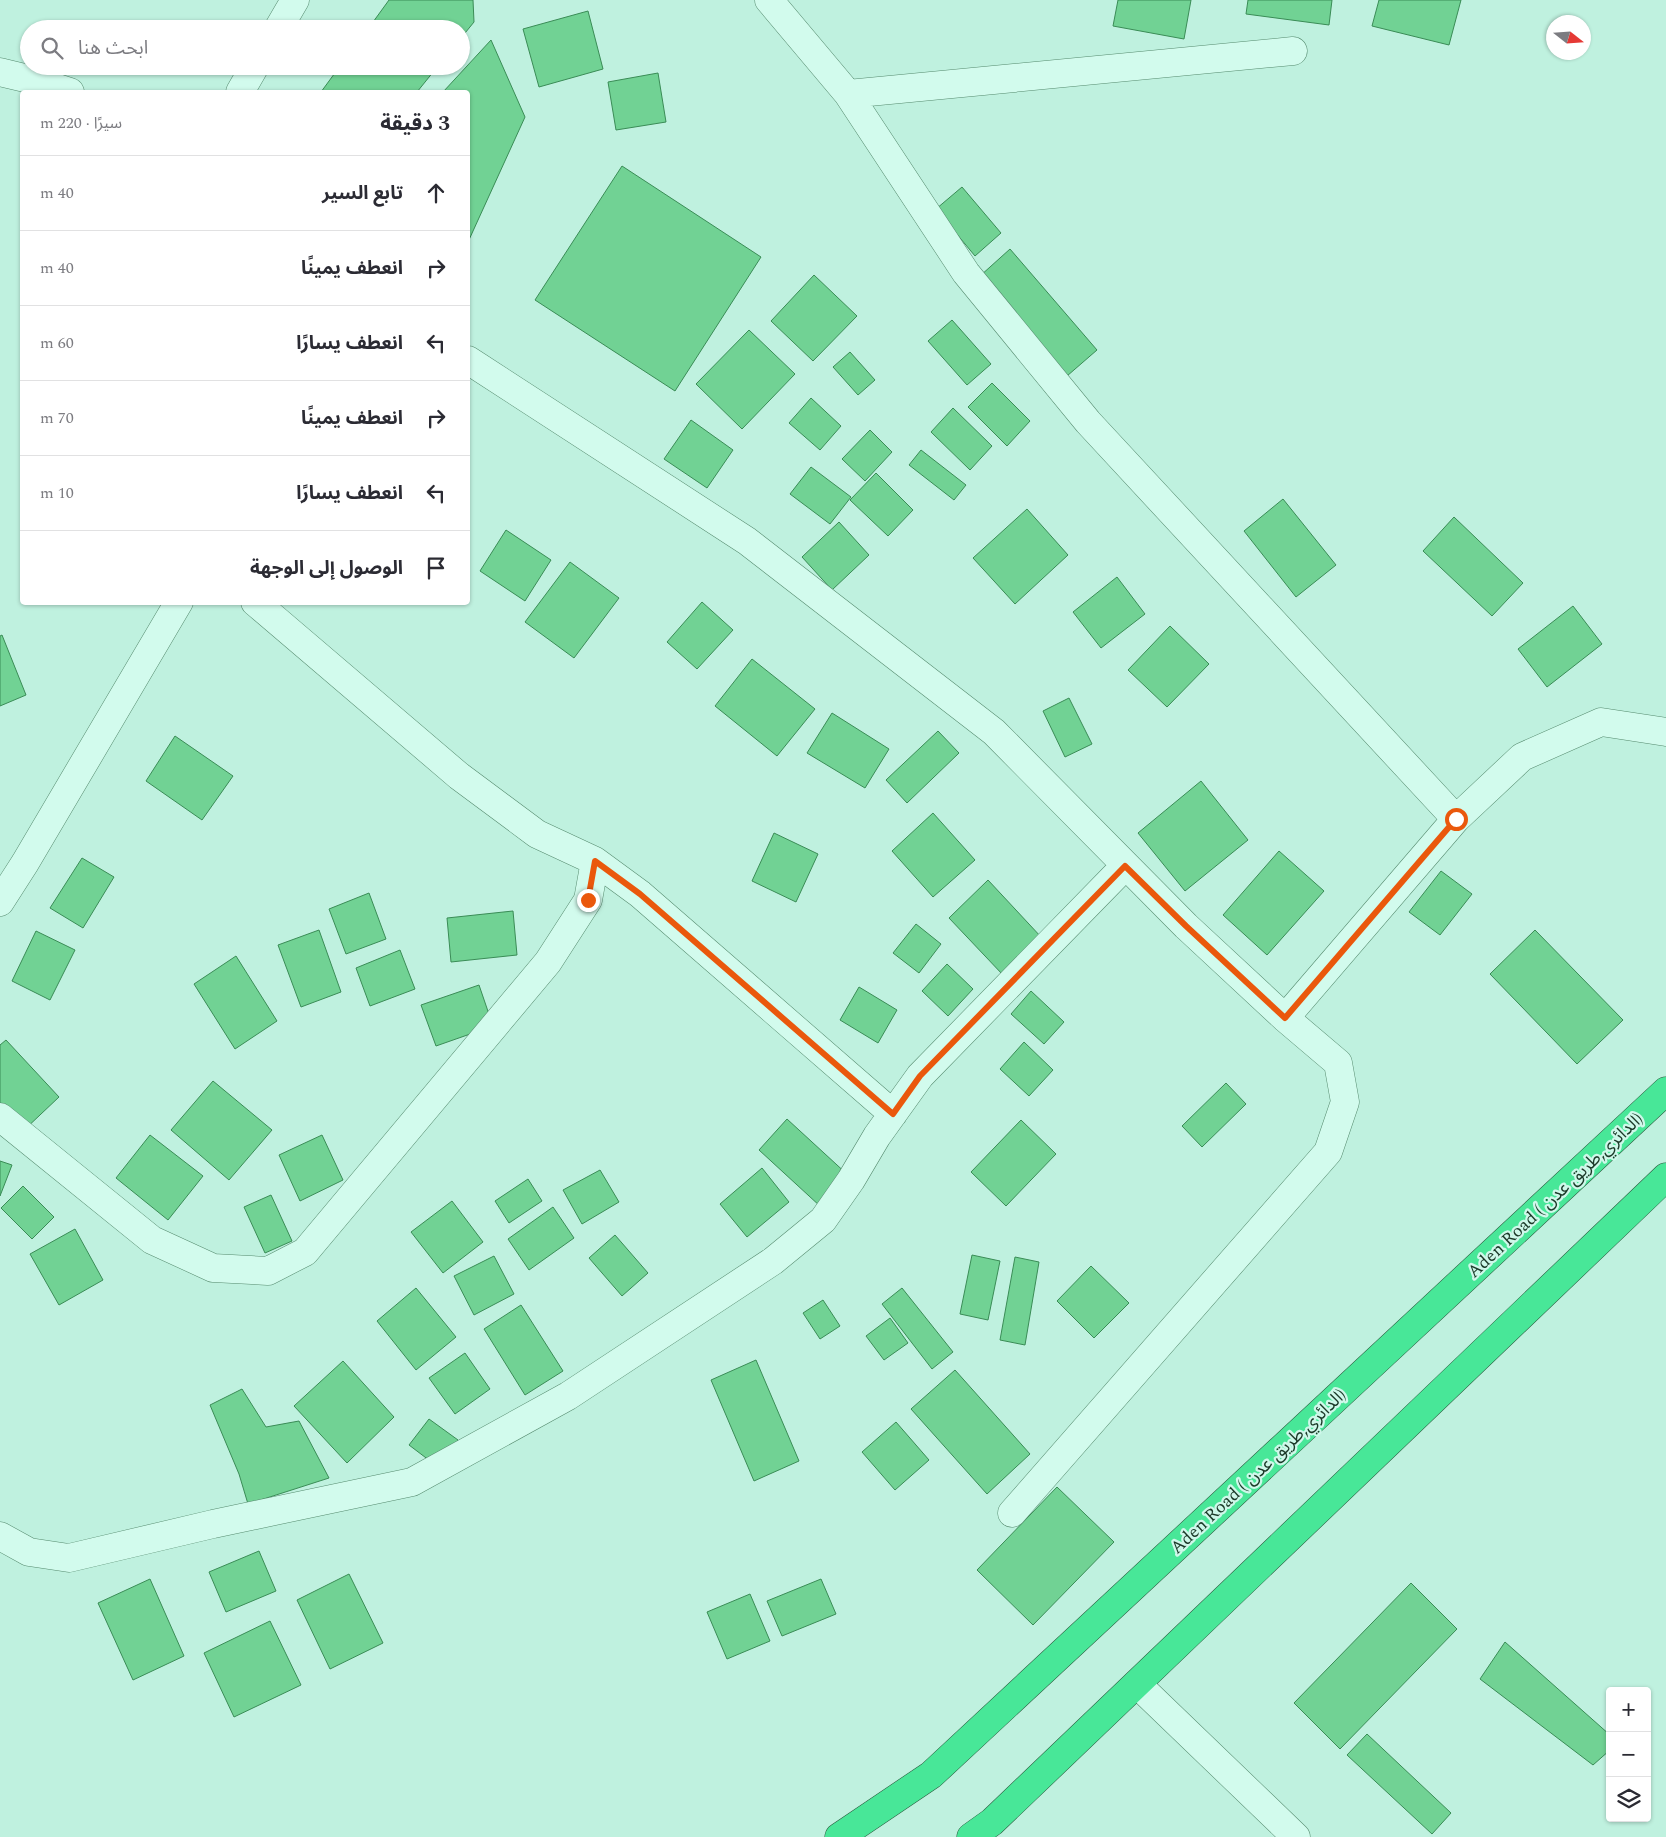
<!DOCTYPE html>
<html lang="ar">
<meta charset="utf-8">
<style>
:root{--surface:#fff;--page:#f7f7f7;--text:#2b2b33;--muted:#7c7c81;--line:#e1e1e2}
body{margin:0;font-family:Spectral,"Noto Sans Arabic",serif;background:var(--page);color:var(--text);direction:rtl}
.controls{position:absolute;right:15px;bottom:15px;display:grid;overflow:hidden;border-radius:5px;box-shadow:0 1px 4px #0004}
.controls button{width:45px;height:45px;display:grid;place-items:center;padding:0;border:0;border-bottom:1px solid var(--line);background:var(--surface);color:var(--text);font:25px sans-serif}
.compass{position:absolute;left:1546px;top:15px;width:45px;height:45px;border-radius:50%;background:var(--surface);box-shadow:0 1px 4px #0004;rotate:107deg}
.stop{position:absolute;width:15px;height:15px;margin:-11px;border:4px solid #ea580c;border-radius:50%;background:#fff}
.stop.end{background:#ea580c;border-color:#fff;box-shadow:0 1px 5px #0008}
.list{margin:0;padding:0;list-style:none}
h2{display:flex;justify-content:space-between;align-items:center;height:65px;margin:0;padding:0 20px;font-size:21px}
h2 small{font-size:16px;font-weight:400;color:var(--muted)}
.list li{display:grid;grid-template-columns:32px 1fr auto;gap:15px;align-items:center;box-sizing:border-box;height:75px;padding:0 20px;border-top:1px solid var(--line)}
.list b{display:block;font-size:19px;white-space:nowrap}
.list em{font-size:16px;font-style:normal;color:var(--muted)}
.icon{flex:none;width:28px;height:28px;fill:none;stroke:currentColor;stroke-width:2;stroke-linecap:round;stroke-linejoin:round}
.map{position:relative;flex:none;width:1666px;height:1837px;overflow:hidden;direction:ltr}
.search{position:absolute;background:var(--surface);box-shadow:0 1px 4px #0004;left:20px;top:20px;width:450px;height:55px;display:flex;align-items:center;gap:12px;box-sizing:border-box;padding:0 18px;border-radius:28px;color:var(--muted);font-size:19px}
.panel{position:absolute;background:var(--surface);box-shadow:0 1px 4px #0004;left:20px;top:90px;width:450px;height:515px;border-radius:5px;direction:rtl}
.map>svg:first-child{display:block}
</style>
<div class="map">
<svg width="1666" height="1837" viewBox="0 0 1666 1837">
<rect width="100%" height="100%" fill="#bff1df"/>
<path fill="#71d294" stroke="#3a8c56" d="M389,0H473L474,22L461,38V29H368Z
M1118,0H1191L1184,39L1113,26Z
M1248,0H1332L1329,25L1246,14Z
M1379,0H1461L1449,45L1372,26Z
M588,11L603,69L539,87L523,29Z
M491,40L525,117L468,242V92H443Z
M340,66H438L417,92H321Z
M658,73L666,122L616,130L608,82Z
M622,166L761,257L675,391L535,300Z
M962,187L1001,233L975,256L936,209Z
M1010,249L1097,350L1067,376L980,276Z
M814,275L857,316L813,361L771,321Z
M952,320L991,364L967,385L928,341Z
M749,330L795,374L742,429L696,384Z
M850,352L875,380L858,395L833,367Z
M992,383L1030,421L1007,446L968,407Z
M811,398L841,426L820,450L789,423Z
M953,408L992,446L970,470L931,432Z
M691,420L733,450L707,488L664,459Z
M870,430L892,452L865,481L842,459Z
M921,450L966,485L954,500L909,465Z
M811,467L851,497L830,524L790,494Z
M876,473L913,510L888,536L850,500Z
M1283,499L1336,565L1296,597L1244,531Z
M1027,509L1068,555L1015,604L973,558Z
M1454,517L1523,583L1492,616L1423,551Z
M839,522L869,555L832,590L802,557Z
M506,530L551,560L525,601L480,571Z
M570,562L619,598L574,658L525,622Z
M1117,577L1145,614L1101,648L1073,612Z
M702,602L733,630L697,669L667,642Z
M1573,606L1602,644L1547,687L1518,649Z
M1170,626L1209,664L1167,707L1128,670Z
M2,635L26,695L0,706V636Z
M752,659L815,709L777,756L715,706Z
M1069,698L1092,744L1065,757L1043,711Z
M832,713L889,749L865,788L807,753Z
M938,731L959,753L907,803L886,780Z
M175,736L233,776L202,820L146,781Z
M1201,781L1248,840L1185,891L1138,833Z
M933,813L975,860L933,897L892,851Z
M774,833L818,854L796,902L752,881Z
M1279,851L1324,891L1267,955L1223,915Z
M82,858L114,877L83,928L50,908Z
M1441,871L1472,894L1440,935L1409,912Z
M988,880L1042,938L1003,975L949,918Z
M369,893L386,939L346,954L329,909Z
M513,911L517,955L451,962L447,918Z
M916,924L941,944L919,973L893,953Z
M319,930L341,992L301,1007L278,945Z
M1535,930L1623,1020L1577,1064L1490,974Z
M36,931L75,950L50,1000L12,981Z
M400,950L415,989L370,1006L356,968Z
M236,956L277,1021L235,1049L194,984Z
M947,964L973,989L948,1016L922,991Z
M479,985L493,1026L436,1046L421,1005Z
M859,987L897,1010L878,1043L840,1020Z
M1031,991L1064,1022L1044,1044L1011,1014Z
M6,1040L59,1097L22,1132L0,1108V1045Z
M1024,1042L1053,1070L1029,1096L1000,1069Z
M213,1081L272,1130L229,1180L171,1130Z
M1226,1083L1246,1104L1202,1147L1182,1126Z
M787,1119L849,1176L821,1207L759,1150Z
M1021,1120L1056,1154L1006,1206L971,1172Z
M150,1135L203,1176L168,1220L116,1178Z
M322,1135L343,1180L300,1201L279,1155Z
M0,1161L12,1165L0,1196Z
M762,1168L789,1202L747,1237L720,1204Z
M600,1170L619,1202L582,1224L563,1190Z
M528,1179L542,1201L509,1223L495,1201Z
M23,1186L54,1217L32,1239L1,1208Z
M271,1195L292,1241L265,1253L244,1207Z
M452,1201L483,1242L443,1273L411,1232Z
M553,1207L574,1238L529,1270L508,1239Z
M75,1229L103,1280L59,1305L30,1254Z
M615,1235L648,1273L622,1296L589,1258Z
M972,1255L1000,1261L988,1320L960,1314Z
M494,1256L514,1294L474,1315L454,1276Z
M1015,1257L1039,1262L1025,1345L1000,1340Z
M1091,1266L1129,1303L1094,1338L1057,1301Z
M416,1288L456,1337L416,1370L377,1321Z
M902,1288L953,1352L932,1369L882,1304Z
M823,1300L840,1326L820,1339L803,1313Z
M521,1305L563,1371L525,1395L484,1329Z
M890,1318L908,1343L884,1360L866,1336Z
M465,1353L490,1389L455,1414L429,1378Z
M756,1360L799,1461L754,1481L711,1380Z
M343,1361L394,1417L347,1463L294,1406Z
M955,1370L1030,1454L987,1494L911,1409Z
M242,1389L266,1427L299,1421L329,1478L248,1504L239,1474L210,1405Z
M429,1419L458,1440L438,1467L409,1445Z
M896,1422L929,1460L895,1490L862,1452Z
M1057,1487L1114,1542L1033,1625L977,1570Z
M259,1551L276,1591L226,1612L209,1572Z
M349,1574L383,1643L330,1669L297,1600Z
M150,1579L184,1656L133,1680L98,1603Z
M821,1579L836,1614L782,1636L767,1601Z
M1411,1583L1457,1629L1340,1749L1294,1703Z
M750,1594L770,1641L727,1659L707,1612Z
M270,1621L301,1685L234,1717L204,1653Z
M1505,1642L1610,1735V1750L1593,1765L1480,1679Z
M1367,1734L1451,1813L1432,1834L1347,1755Z"/>
<g fill="none" stroke-linecap="round" stroke-linejoin="round">
<g stroke="#568b6f" stroke-width="29">
<path id="minor" d="M769,0L848,94L966,273L1088,422L1456,819
M278,29L295,0
M0,72L33,80L70,92
M240,92L255,66
M848,94L1293,51
M468,360L747,541L994,732L1186,926L1285,1018L1338,1063L1345,1102L1328,1152L1012,1513
M255,602L459,776L537,834L595,861L640,894L893,1114
M0,902L25,863L179,602
M1285,1018L1456,819L1522,757L1601,722L1666,732
M0,1117L152,1240L213,1268L268,1271L305,1252L548,962L588,900L595,861
M0,1536L29,1552L69,1558L213,1524L412,1482L568,1396L773,1261L823,1220L851,1180L877,1136L920,1076L1125,866
M1137,1684L1296,1837"/>
</g>
<g stroke="#2b583d" stroke-width="29">
<path id="highway" d="M839,1837L931,1775L1666,1091
M971,1837L992,1822L1666,1177"/>
</g>
<use href="#minor" stroke="#d2fbed" stroke-width="28"/>
<use href="#highway" stroke="#48e798" stroke-width="28"/>
</g>
<g fill="none" stroke-linecap="round" stroke-linejoin="round">
<path stroke="#ea580c" stroke-width="6" d="M588,900L595,861L640,894L893,1114L920,1076L1125,866L1186,926L1285,1018L1456,819"/>
</g>
<g text-anchor="middle" stroke-width="4.5" stroke-linejoin="round" paint-order="stroke">
<g font-size="18" fill="#1b3928" stroke="#cff8ea">
<text transform="translate(1555 1195) rotate(-43)" y="6">Aden Road ( الدائري,طريق عدن)</text>
<text transform="translate(1258 1471) rotate(-43)" y="6">Aden Road ( الدائري,طريق عدن)</text>
</g>
</g>
</svg>
<div class="controls">
<button>+</button>
<button>−</button>
<button><svg class="icon" aria-label="layers" viewBox="0 0 24 24"><path d="M12 4l9 5-9 5-9-5zM3 14l9 5 9-5"/></svg></button>
</div>
<svg class="compass" viewBox="-18 -18 36 36"><path d="M0-13l5 13h-10z" fill="#e53935"/><path d="M0 13l5-13h-10z" fill="#7c7c81"/></svg>
<div class="stop" style="left:1456px;top:819px"></div>
<div class="stop end" style="left:588px;top:900px"></div>
<div class="search"><svg class="icon" aria-label="search" viewBox="0 0 24 24"><circle cx="10" cy="10" r="6"/><path d="M15 15l6 6"/></svg>ابحث هنا</div>
<section class="panel">
<h2>3 دقيقة<small>سيرًا · 220 m</small></h2>
<ul class="list">
<li><svg class="icon" aria-label="ahead" viewBox="0 0 24 24"><path d="M12 20V5M6 11l6-6 6 6"/></svg><div><b>تابع السير</b></div><em>40 m</em></li>
<li><svg class="icon" aria-label="right" viewBox="0 0 24 24"><path d="M7 20v-9h11M14 6l5 5-5 5"/></svg><div><b>انعطف يمينًا</b></div><em>40 m</em></li>
<li><svg class="icon" aria-label="left" viewBox="0 0 24 24"><path d="M17 20v-9H6M10 6l-5 5 5 5"/></svg><div><b>انعطف يسارًا</b></div><em>60 m</em></li>
<li><svg class="icon" aria-label="right" viewBox="0 0 24 24"><path d="M7 20v-9h11M14 6l5 5-5 5"/></svg><div><b>انعطف يمينًا</b></div><em>70 m</em></li>
<li><svg class="icon" aria-label="left" viewBox="0 0 24 24"><path d="M17 20v-9H6M10 6l-5 5 5 5"/></svg><div><b>انعطف يسارًا</b></div><em>10 m</em></li>
<li><svg class="icon" aria-label="arrive" viewBox="0 0 24 24"><path d="M6 21V4h12l-3 4 3 4H6"/></svg><div><b>الوصول إلى الوجهة</b></div></li>
</ul>
</section>
</div>
